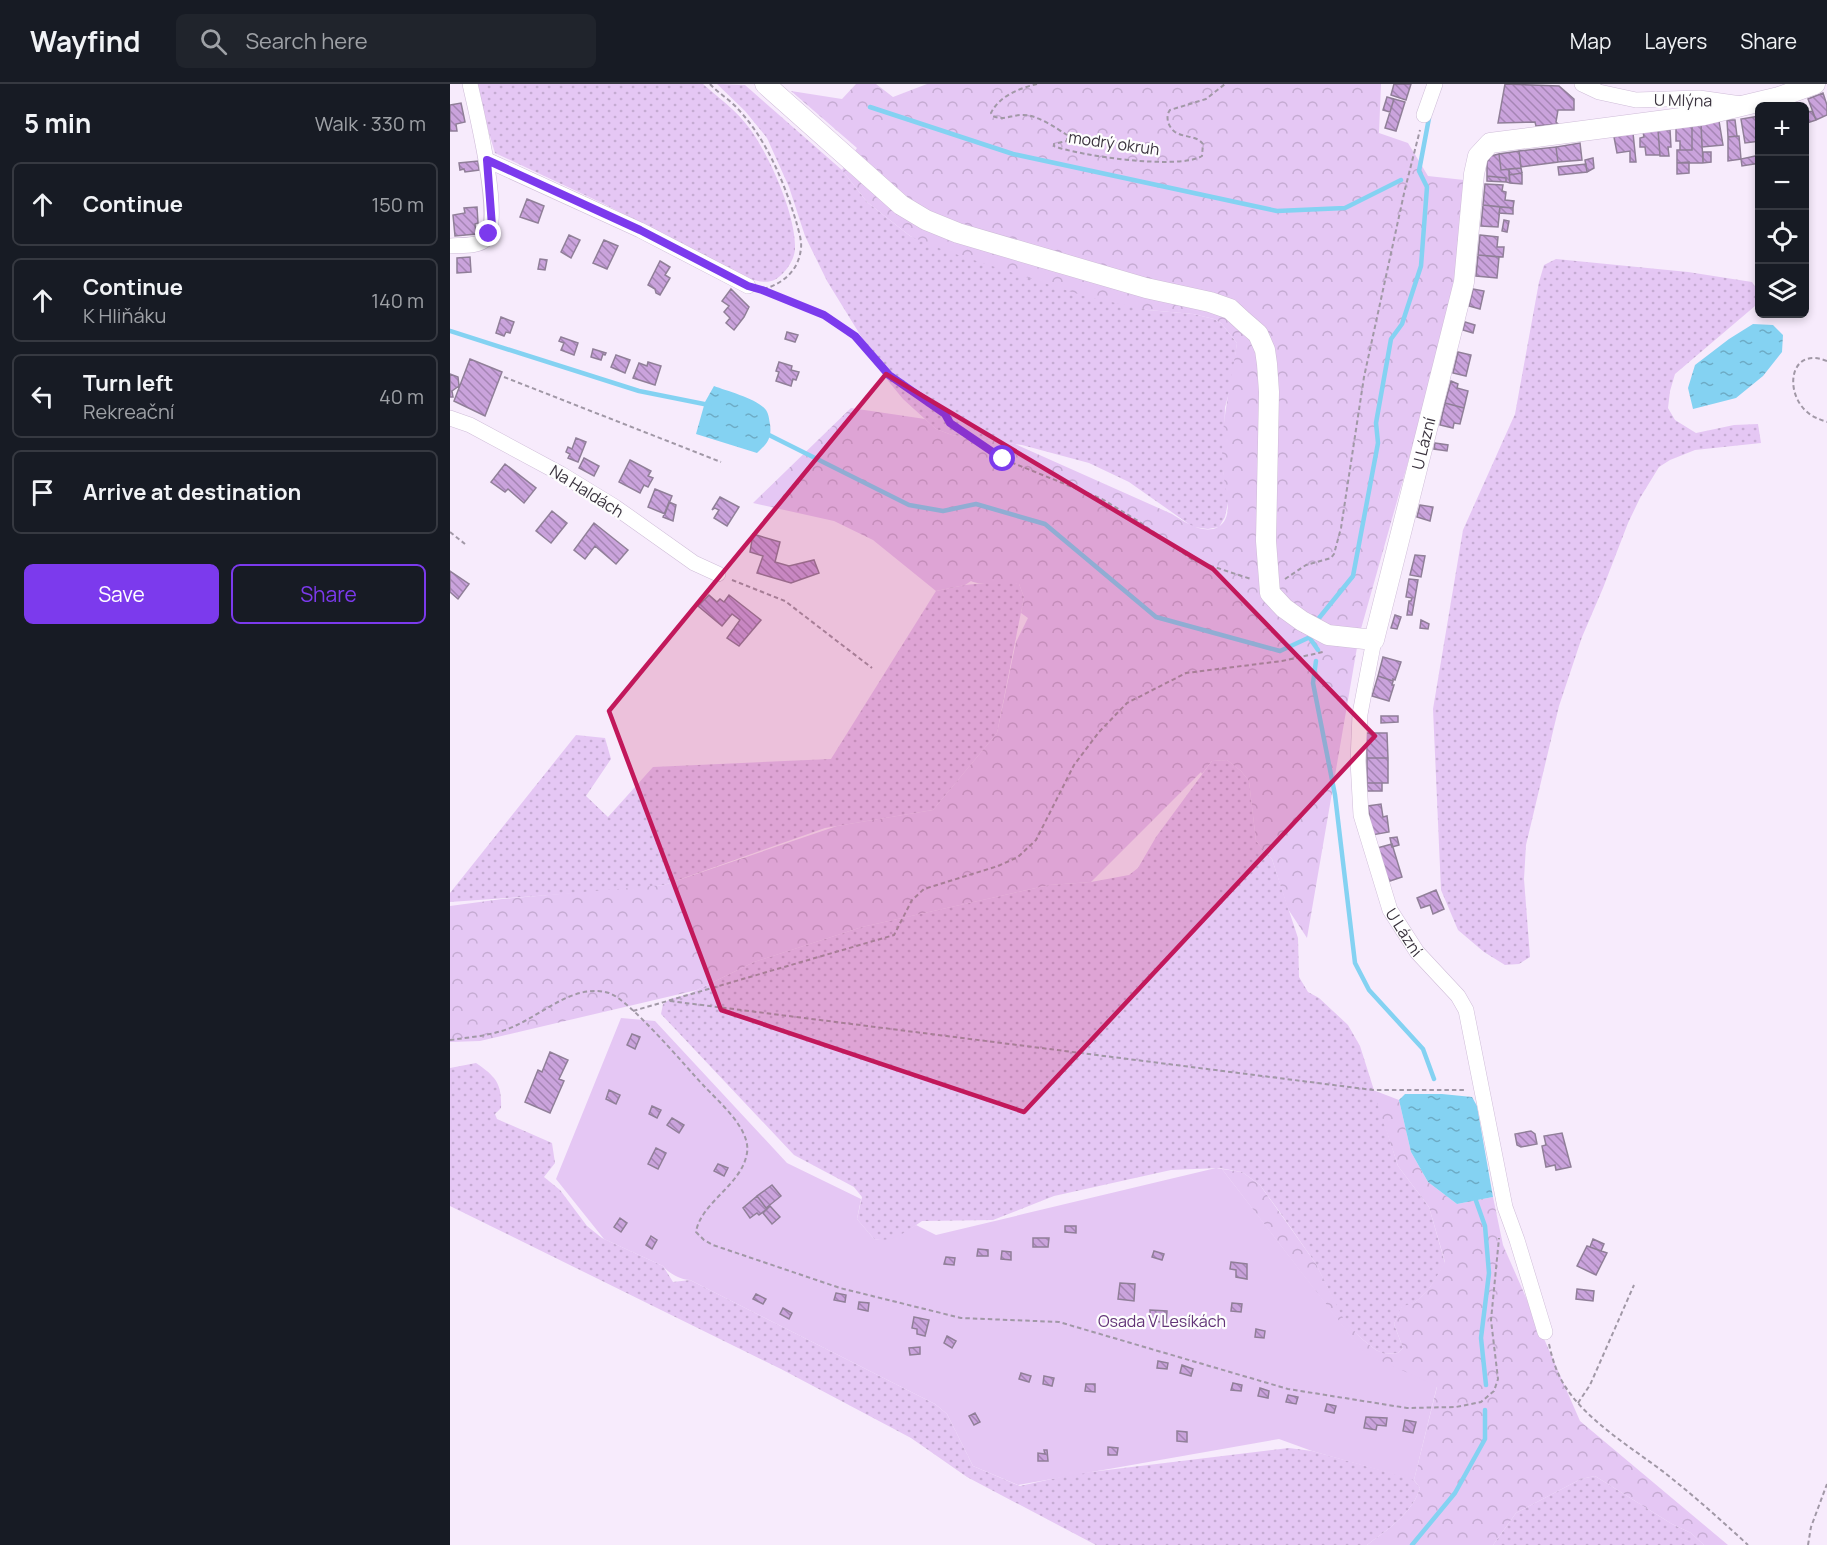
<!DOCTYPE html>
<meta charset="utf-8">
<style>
:root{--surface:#171b24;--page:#20242c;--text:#f1f3f6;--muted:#9ea1a6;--line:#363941;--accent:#7c3aed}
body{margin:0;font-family:Manrope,sans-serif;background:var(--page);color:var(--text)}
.controls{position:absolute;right:18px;top:18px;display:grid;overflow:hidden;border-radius:9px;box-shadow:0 3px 9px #0003}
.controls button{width:54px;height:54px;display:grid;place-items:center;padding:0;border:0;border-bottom:2px solid var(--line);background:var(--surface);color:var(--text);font:30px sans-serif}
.stop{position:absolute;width:18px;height:18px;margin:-14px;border:4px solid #7c3aed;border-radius:50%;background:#fff}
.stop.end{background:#7c3aed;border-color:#fff;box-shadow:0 2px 6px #0008}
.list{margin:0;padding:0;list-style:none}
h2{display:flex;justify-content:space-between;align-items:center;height:78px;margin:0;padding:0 24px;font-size:26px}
h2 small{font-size:20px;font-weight:400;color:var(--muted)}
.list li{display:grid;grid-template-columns:39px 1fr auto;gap:18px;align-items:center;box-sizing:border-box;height:84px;margin:0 12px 12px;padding:0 12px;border:2px solid var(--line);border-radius:9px}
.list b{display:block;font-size:22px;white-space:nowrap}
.list p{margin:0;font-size:20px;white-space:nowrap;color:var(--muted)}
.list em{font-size:20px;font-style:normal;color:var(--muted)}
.actions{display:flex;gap:12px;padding:18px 24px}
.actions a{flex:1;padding:14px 0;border:2px solid var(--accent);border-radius:9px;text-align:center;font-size:21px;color:var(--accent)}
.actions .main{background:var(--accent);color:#fff}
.icon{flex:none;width:33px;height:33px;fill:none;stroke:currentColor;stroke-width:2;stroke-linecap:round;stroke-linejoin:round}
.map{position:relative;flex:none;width:1377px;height:1461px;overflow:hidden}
header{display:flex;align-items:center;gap:36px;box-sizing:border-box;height:84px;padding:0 30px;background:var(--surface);border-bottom:2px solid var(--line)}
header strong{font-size:28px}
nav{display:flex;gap:33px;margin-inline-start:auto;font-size:21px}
.search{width:420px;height:54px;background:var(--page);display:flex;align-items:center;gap:15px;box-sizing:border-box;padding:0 21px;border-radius:9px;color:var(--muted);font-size:22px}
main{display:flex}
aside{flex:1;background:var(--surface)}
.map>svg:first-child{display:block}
</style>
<header>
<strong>Wayfind</strong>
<div class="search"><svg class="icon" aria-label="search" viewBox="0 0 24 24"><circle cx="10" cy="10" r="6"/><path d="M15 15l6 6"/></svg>Search here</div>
<nav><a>Map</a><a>Layers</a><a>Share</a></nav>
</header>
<main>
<aside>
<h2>5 min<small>Walk · 330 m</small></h2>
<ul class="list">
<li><svg class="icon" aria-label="ahead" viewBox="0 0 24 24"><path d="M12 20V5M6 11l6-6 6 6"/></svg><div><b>Continue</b></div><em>150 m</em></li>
<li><svg class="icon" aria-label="ahead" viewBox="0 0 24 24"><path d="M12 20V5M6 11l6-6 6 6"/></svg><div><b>Continue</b><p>K Hliňáku</p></div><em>140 m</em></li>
<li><svg class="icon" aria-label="left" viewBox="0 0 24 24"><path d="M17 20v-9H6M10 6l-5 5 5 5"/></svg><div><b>Turn left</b><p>Rekreační</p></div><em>40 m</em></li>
<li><svg class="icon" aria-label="arrive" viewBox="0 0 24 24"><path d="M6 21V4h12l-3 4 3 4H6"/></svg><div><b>Arrive at destination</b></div></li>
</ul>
<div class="actions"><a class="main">Save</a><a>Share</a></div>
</aside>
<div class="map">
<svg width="1377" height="1461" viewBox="0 0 1377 1461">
<defs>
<pattern id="grass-dots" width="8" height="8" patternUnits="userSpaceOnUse" patternTransform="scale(1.5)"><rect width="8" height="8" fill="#e5c7f4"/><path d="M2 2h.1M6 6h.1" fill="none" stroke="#c5abd2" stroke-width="1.8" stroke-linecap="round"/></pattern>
<pattern id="forest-crowns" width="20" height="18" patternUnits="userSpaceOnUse" patternTransform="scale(1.5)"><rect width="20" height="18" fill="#e5c7f4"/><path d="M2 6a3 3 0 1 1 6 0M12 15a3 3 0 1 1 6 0" fill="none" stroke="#c5abd2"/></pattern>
<pattern id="water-ripples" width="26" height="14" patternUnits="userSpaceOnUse" patternTransform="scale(1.5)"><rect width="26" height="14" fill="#84d2f2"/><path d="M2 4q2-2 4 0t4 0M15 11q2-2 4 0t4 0" fill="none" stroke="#6dabc5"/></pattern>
<pattern id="building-back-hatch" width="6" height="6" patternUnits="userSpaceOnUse" patternTransform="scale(1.5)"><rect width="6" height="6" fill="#caa3dc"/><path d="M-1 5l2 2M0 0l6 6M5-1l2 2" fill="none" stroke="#a585b4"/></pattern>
</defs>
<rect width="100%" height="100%" fill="#f7ebfc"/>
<path fill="url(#grass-dots)" d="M28,0H253C269,14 287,27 300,45C319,71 346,131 345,164C345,172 340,182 334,188C323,201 313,199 297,194L156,121L45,69L30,19Z
M267,0L295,1L392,86L417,118L460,152L698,226L743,230L764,235L771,239L787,259L782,298L775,323L773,387L779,414L775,433L769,443L758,445L743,443L679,398L639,379L572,361L502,351L486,345L453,315L430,287L417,262L377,197L355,152L339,103L317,54L295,27Z
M1106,175L1238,188L1302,198L1309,209L1305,222L1225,290L1220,307L1218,324L1225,336L1246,349L1284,341L1308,340L1311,359L1245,366L1220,376L1209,383L1190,414L1178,439L1153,504L1132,553L1109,622L1076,761L1074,795L1080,873L1069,880L1055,881L1034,868L1008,846L991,806L983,625L1013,446L1065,330L1089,198L1094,181Z
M556,497L569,500L574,513L547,649L483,726L375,744L214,801L173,806L0,818V809L126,651L155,654L161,675L136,712L158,733L203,683L381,675L486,507L515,501Z
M777,676L791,687L799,697L806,757L822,775L848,854L849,893L858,908L869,914L898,941L910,962L948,1082L979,1123L995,1179C985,1196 974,1219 952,1223L944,1240L953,1264L948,1269L934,1270L926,1266L912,1255L893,1236L866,1180L829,1127L810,1101L792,1088L769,1084L721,1086L604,1112L543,1136L472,1137L446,1155L437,1157L424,1155L407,1135L412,1113L404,1103L344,1071L211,930L213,920L220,915L239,910L304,878L412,843L599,801L641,798L679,791L688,784L706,753L762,677Z
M26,979C46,993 52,999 51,1024L45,1030L47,1035L102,1059L105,1079L94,1093L110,1106L137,1142L152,1154L213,1182L223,1198L240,1196L485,1320L497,1330L523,1382L570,1402L624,1390L839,1364L862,1367L963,1395L970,1404C962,1430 938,1445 917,1461H646L517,1393L461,1354L331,1285L0,1122V984Z
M1145,1392L1222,1440L1241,1449L1254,1461H1043L1066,1429L1131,1395Z"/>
<path fill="url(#forest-crowns)" d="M406,0H426L443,13L477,0H931L929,49L958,59L978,92L1014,96L1009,197L909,552L857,854L838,825L822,775L806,757L799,697L791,687L777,676L762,677L752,690L751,688L641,798L599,801L412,843L304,878L247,906L30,957L0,958V822L52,815L214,801L387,742L483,726L547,649L566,558L578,534L571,529L574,513L569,500C556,498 529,502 521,497L515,501L486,507L423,456L384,437L303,419L401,324L475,335L486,345L502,351L565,360L722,430C735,438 753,451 768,443C786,433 774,402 773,387C769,344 781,301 787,259L771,239L764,235L743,230L698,226L634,212L496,167L460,152L417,118L392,86L407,64L341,7L392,15Z
M923,1006L949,1016L961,1068L978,1098L1007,1120L1043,1113L1053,1161L1130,1337L1278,1461H1254L1241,1449L1222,1440L1145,1392L1131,1395L1066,1429L1043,1461H917C938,1445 962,1430 970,1404L964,1396L987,1303L914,1270L772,1085L792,1088L810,1101L866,1180L894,1236L912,1255L926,1266L935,1270L948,1269L953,1264L944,1240L952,1222C974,1220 985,1195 995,1178L979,1123L948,1082Z"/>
<path fill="#e5c7f4" d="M171,934L205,937L337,1079L411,1115L407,1135L424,1155C444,1158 450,1151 466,1141L486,1151L766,1084L772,1085L914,1269L987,1302L964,1396L862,1367L829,1355L568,1401L523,1382L497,1330L485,1320L240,1196C231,1196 218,1189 213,1182L154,1155L106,1095Z"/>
<path fill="url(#water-ripples)" d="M1303,240L1323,241L1333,251L1332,268L1313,292L1286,314L1243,325L1238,304L1245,281L1279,255Z
M264,302C277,307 308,315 316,326C319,331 319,335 320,340C322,354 317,360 307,369L246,350L255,318Z
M955,1010H992L1022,1013L1027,1022L1043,1113L1007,1120L978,1098L961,1068L949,1016Z"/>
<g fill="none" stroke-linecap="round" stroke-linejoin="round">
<path stroke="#84d2f2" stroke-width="4.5" d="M420,23L563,70L827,127L895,124L951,96
M0,247L189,307L259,321
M315,349L459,421L493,427L526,420L595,440L706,533L830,567L858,554
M865,539L903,492L928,359L926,339L941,255L952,240L971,182L977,103L969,87L979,34
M859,553L868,566
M866,577L863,599L885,711L905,879L919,906L973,965L984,995
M1025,1114L1035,1142L1039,1189L1031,1254L1036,1301
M962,1461L1005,1409L1035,1355V1326"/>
</g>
<path fill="url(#building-back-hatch)" stroke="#907f98" stroke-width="1.5" d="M944,0H961L956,16L941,11Z
M1055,0L1109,2L1124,15V26H1108L1106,38L1108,40L1086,42L1085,38L1048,39Z
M1373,9L1377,21V31L1366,36L1358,15Z
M937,13L944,15L940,28L933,26Z
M944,15L955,18L946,47L935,44Z
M11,19L15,38L6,40L7,47H0V21Z
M1362,27L1366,36L1354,40V29Z
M1310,32V57L1295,59L1291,35Z
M1277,36H1285L1287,52L1278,53Z
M1269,37L1273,61L1252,63L1251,40Z
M1251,40L1253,79H1227V66H1242V41Z
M1242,41V66H1230V57H1226V44Z
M1208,46H1220L1221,63H1218L1219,72H1210Z
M1208,46L1210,71H1196L1195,63H1190V54L1194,53L1193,48Z
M1183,49L1186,78H1180V67L1167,69L1164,53Z
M1289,52L1291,75L1278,77V53Z
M1130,59L1132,76L1108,78L1106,63Z
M1106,63L1108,78L1071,83L1069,67Z
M1069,67L1071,84L1051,86L1049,70Z
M1253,68H1261V78L1253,79Z
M1049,70L1051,86L1059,85L1060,99L1056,98V94L1037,92V78L1041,72Z
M1310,71V79L1292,82L1291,75Z
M1143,74L1144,84L1137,88L1135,76Z
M28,77L29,86L15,88L14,85L10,86L9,79Z
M1239,78V89L1227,90V79Z
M1136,80L1137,88L1109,91L1108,83Z
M1071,84L1072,89L1059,91V85Z
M1072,89V100L1060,99L1059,91Z
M1037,92L1056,94V98L1037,97Z
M1035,100L1053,101L1052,107L1056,108L1055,116L1064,117L1063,124L1033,121Z
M77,115L94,122L88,139L70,133Z
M1033,121L1050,123L1048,143L1031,142Z
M27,123L28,139L25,140L26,150L5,152L3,131L15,129L14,124Z
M1050,123L1063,124V130L1049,129Z
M1054,136L1059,137L1057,148L1052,147Z
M119,151L130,156L121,174L111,168Z
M1030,151L1048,153L1047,163H1054L1053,173L1028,171Z
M154,156L168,162L157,185L143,179Z
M1028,171L1049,173L1047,194L1026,192Z
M20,173L21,188L7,189V174Z
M90,175L97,176L95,186L88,185Z
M210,177L220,183L215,191L220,194L210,211L206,209L205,205L198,201Z
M281,205L299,223L294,233L284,246L276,239L280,234L274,228L279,222L272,217Z
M1023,205L1034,207L1030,225L1019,222Z
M51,233L64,238L60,249L56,248L54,252L46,249Z
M1015,238L1025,241L1023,249L1013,246Z
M337,248L348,251L345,258L335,255Z
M111,253L128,259L124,271L111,266L114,259L109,257Z
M143,265L156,269L155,271L153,270L151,276L141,273Z
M1008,268L1021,271L1016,292L1003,289Z
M166,271L180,276L175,289L161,283Z
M20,275L52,288L35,332L4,317Z
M198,278L211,282L205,301L183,294L189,279L197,282Z
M329,278L342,282L341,286L349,288L346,296L343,295L341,302L326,297L329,288L326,287Z
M0,290L8,293L9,302L2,307L3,313H0Z
M1001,297L1008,300L1007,304L1018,307L1014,324L995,319Z
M995,319L1014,324L1010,340L1004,339L1003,344L990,341Z
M126,354L136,358L128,378L118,374L120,370L116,368L118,363L122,365Z
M985,359L998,361L997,367L984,365Z
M134,374L149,382L144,392L129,384Z
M180,376L201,387L198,392L203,394L198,403L194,401L190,409L169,398Z
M55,380L86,404L74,419L58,405L55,408L41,398Z
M205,405L222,412L215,430L198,423Z
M270,413L289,423L277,442L264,434L269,426L265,424L262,426Z
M219,418L226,421L223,437L213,433Z
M970,421L983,423L980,437L967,433Z
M102,427L117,439L101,459L86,447Z
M144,439L178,466L166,480L145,462L135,475L124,466Z
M303,450L330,458L325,478L339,482L364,476L369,489L341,499L307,489L313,472L300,468Z
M965,471L975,472L971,493L960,491Z
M0,487L19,500L8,515L0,508Z
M959,495L968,496L962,531H957L959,517H961L962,514L956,513Z
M259,511L267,518L270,515L274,518L279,511L311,536L289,562L277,554L290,536L282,530L272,542L248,522Z
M945,531L951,533L947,545L941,544Z
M971,536L979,540L978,545L970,544Z
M933,573L951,578L945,596L943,595V597L928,592Z
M928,592L943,597L942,601H944L939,617L922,612Z
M931,632H948V638L931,639Z
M916,649H937L938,674H917Z
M917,674H938V699H917Z
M917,699H932V707H917Z
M931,720L933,733L937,732L939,748L922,751L918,722Z
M947,753L949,761L942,763L940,754Z
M942,760L952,793L937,798L927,764Z
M986,806L994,825L983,830L980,821L971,824L967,814Z
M182,950L190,953L185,965L177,961Z
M100,968L118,976L109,995L114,997L100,1029L75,1018L88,986L92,988Z
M159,1006L170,1011L166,1020L156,1015Z
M202,1022L211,1026L207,1034L199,1030Z
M222,1034L234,1041L229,1049L217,1041Z
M1081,1047L1085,1050L1087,1060L1071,1063L1067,1061L1065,1050Z
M1112,1049L1121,1083L1106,1086L1105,1081L1096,1083L1092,1062L1096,1061L1094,1052Z
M206,1064L216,1069L208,1085L198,1080Z
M268,1080L278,1084L274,1092L264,1087Z
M322,1101L331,1112L316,1124L307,1112Z
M307,1112L317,1125L309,1131L307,1129L300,1134L293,1124Z
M320,1122L330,1133L322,1140L313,1129Z
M170,1134L177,1139L171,1148L164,1143Z
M615,1142H626V1149L615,1148Z
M201,1152L207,1156L202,1165L196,1161Z
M583,1154H599L598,1163H583Z
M1143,1155L1154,1160L1151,1167L1140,1163Z
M1137,1162L1157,1169L1146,1191L1127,1182Z
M528,1165L538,1166V1172H527Z
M552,1167L561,1168V1176L551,1175Z
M704,1167L714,1170L712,1176L702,1173Z
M496,1173L505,1174L504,1181L494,1180Z
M781,1178L797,1180V1195L786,1193V1186L780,1185Z
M670,1199L685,1200L684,1217L668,1215Z
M1127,1205L1144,1207L1143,1217L1126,1215Z
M386,1209L396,1211L395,1218L384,1216Z
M306,1210L316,1215L313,1220L303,1215Z
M409,1218L419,1219L418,1227L408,1225Z
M782,1219L792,1220L791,1228L781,1227Z
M333,1224L342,1229L339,1235L330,1230Z
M700,1226L717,1227L716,1242L711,1241V1238L700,1237Z
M464,1233L479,1236L475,1252L467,1250V1245L462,1244Z
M806,1245L815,1247L814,1254L805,1253Z
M497,1252L506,1257L502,1264L494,1259Z
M470,1263V1270L460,1271L459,1264Z
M708,1277L718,1279L717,1285L707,1284Z
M732,1281L743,1285L741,1292L730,1289Z
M571,1289L581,1292L579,1298L569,1295Z
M594,1292L604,1294L602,1302L593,1300Z
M783,1299L792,1301L791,1307L781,1306Z
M636,1300H645V1308L635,1307Z
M810,1304L819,1307L818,1314L808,1312Z
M838,1311L848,1313L846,1320L836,1318Z
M877,1320L886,1322L884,1329L875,1327Z
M525,1329L530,1338L524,1341L519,1332Z
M916,1333L937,1334L936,1342L927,1341L926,1346L914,1344Z
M955,1336L966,1338L963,1349L953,1347Z
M727,1347L737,1348V1358L727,1357Z
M658,1363L668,1364L667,1371H658Z
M594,1366H597L598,1377H588V1369L595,1370Z"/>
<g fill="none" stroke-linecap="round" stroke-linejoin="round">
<g stroke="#cfbdd8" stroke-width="16">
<g id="minor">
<path d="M1132,0L1149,8L1186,16L1249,14L1291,20"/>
<path d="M974,31L985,0"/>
<path d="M37,76L190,146L298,202"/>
<path d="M0,162C10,161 28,163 36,155C53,137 26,26 20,0"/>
<path d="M0,334L20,341L111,390L165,423L244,479L268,490"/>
<path id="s1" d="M924,556L910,630L908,677L911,731L940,826L967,868L1008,912L1016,926L1055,1123L1067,1156L1095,1248"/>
</g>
</g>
<g stroke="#cfbdd8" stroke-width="21">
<g id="tertiary">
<path id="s2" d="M315,0L451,121L476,136L508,149L696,204L760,218L780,225L793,237L808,250L815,266L817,280L819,308L816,457L820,509L834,524L852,537L878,551L924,556L1014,198L1024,90L1028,72L1040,59L1254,31L1329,13L1365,0"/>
</g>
</g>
<path stroke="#a198a6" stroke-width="2" stroke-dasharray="4.5 3" stroke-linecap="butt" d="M260,0C268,9 279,15 287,24C316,54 334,98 346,137C348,145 352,156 351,164C349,186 334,199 314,205
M587,0C570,4 549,12 541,29L543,32C553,37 561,31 572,31C586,30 606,44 617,51V57L604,60V62C629,72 730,86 752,72L753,60C746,51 734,54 725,48C718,43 715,32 720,26L756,15L775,0
M312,206L374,231L405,252L439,291L495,330L500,339L553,375L652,415L688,437L743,476L801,495
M1377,277C1340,262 1334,307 1356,327C1362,333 1369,335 1377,338
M54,293L271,378
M0,448L15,460
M835,495L856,481L881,474L884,470L891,444L914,293L955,105L970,46
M282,496L335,517L422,584
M220,917L923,1006H1016
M183,927L444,851L462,816L474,805L548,782L568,773L586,756L624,681L649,648L677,619L736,589L832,577L873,568
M0,956C22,953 47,951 67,941C95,928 126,899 159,909C180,916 236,983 254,1002C269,1018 301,1045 297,1069C292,1101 251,1118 246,1148L254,1156L263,1161L390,1204L511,1234L609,1238L838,1305L957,1324L1006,1323L1031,1318L1044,1307L1048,1295L1041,1236L1049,1154
M1099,1260C1102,1274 1106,1287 1113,1299C1135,1336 1181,1363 1215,1389C1244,1412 1271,1436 1298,1461
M1128,1319L1140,1301L1184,1201
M1358,1461L1361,1443L1377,1400"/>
<use href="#minor" stroke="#fff" stroke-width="15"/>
<use href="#tertiary" stroke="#fff" stroke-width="20"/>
</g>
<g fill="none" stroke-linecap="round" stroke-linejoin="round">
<path stroke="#7c3aed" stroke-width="8" d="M39,150L42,142L37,76L190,146L298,202L312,206L374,231L405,252L439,291L495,330L500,339L553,375"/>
</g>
<path fill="#c2185b" fill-opacity="0.2" stroke="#c2185b" stroke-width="4.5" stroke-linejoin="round" d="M436,290L763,485L925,652L574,1028L271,926L159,627Z"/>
<g text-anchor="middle" stroke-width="4.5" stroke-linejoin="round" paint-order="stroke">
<g font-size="16" fill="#3a333e" stroke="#fdfdfd">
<text transform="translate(1233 16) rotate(1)" y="6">U Mlýna</text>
<text transform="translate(664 59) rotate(8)" y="6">modrý okruh</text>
<text dy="6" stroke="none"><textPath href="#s2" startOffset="1148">U Lázní</textPath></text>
<text transform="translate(137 407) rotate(32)" y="6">Na Haldách</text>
<text dy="6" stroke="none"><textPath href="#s1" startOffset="302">U Lázní</textPath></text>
</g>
<g font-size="16" fill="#623377" stroke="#fdfdfd">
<text x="712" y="1243">Osada V Lesíkách</text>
</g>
</g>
</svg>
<div class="controls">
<button>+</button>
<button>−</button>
<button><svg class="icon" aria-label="locate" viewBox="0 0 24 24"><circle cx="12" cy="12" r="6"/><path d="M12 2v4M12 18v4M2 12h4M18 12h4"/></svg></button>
<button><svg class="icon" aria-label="layers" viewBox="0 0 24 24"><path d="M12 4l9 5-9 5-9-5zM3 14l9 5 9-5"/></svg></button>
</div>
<div class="stop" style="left:553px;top:375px"></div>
<div class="stop end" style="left:39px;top:150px"></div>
</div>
</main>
